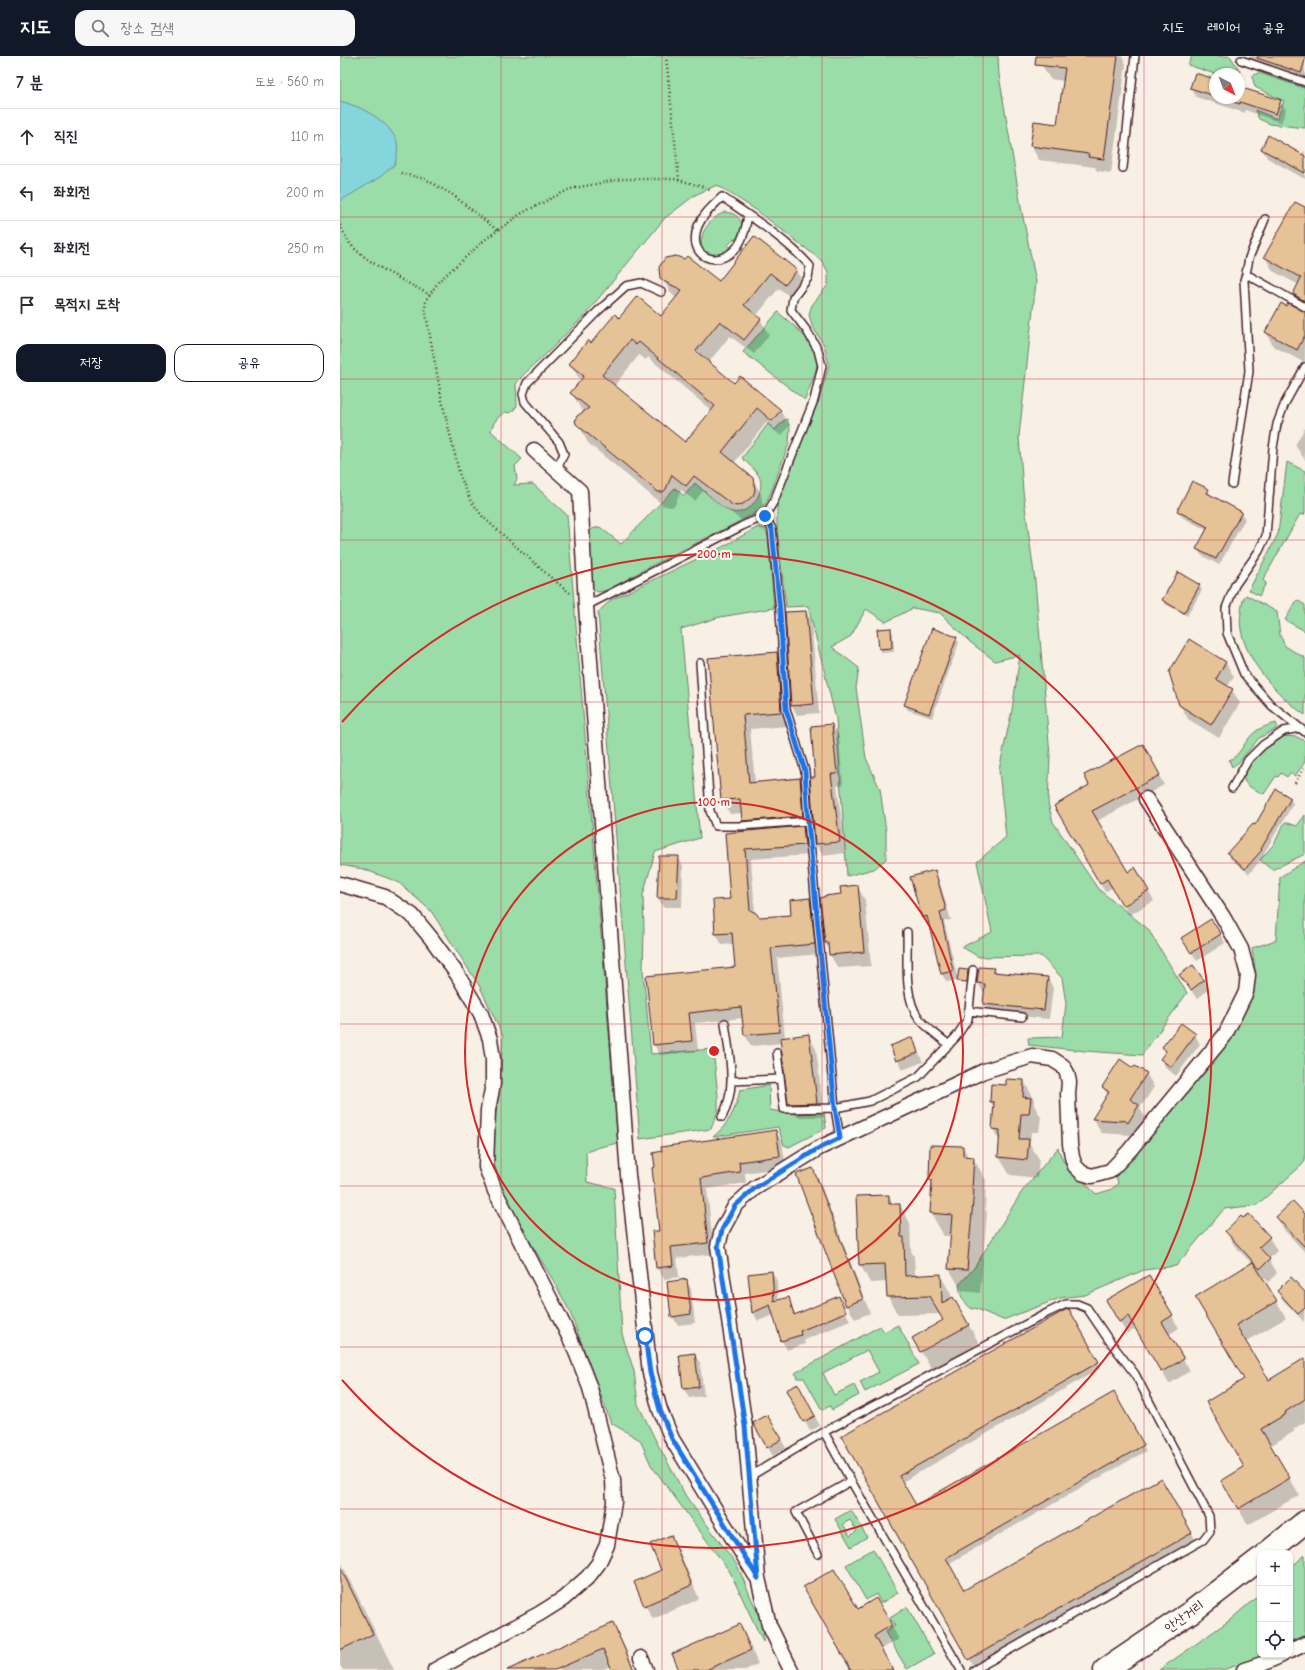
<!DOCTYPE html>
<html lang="ko">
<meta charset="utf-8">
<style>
:root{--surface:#fff;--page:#f7f7f7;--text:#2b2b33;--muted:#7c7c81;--line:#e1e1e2;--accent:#111827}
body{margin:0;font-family:"Comic Neue","Poor Story",sans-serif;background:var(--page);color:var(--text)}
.controls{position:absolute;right:12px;bottom:12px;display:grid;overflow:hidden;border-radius:8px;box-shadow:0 1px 3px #0004}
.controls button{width:36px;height:36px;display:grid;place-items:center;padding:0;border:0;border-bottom:1px solid var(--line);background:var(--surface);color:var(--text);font:20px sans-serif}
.compass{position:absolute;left:869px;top:12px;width:36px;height:36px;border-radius:50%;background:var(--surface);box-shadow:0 1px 3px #0004;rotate:138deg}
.stop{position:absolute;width:12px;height:12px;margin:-9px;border:3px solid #1a73e8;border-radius:50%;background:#fff}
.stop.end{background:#1a73e8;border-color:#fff;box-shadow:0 1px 4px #0008}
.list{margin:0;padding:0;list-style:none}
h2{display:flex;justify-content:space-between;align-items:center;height:52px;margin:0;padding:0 16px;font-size:17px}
h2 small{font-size:13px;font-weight:400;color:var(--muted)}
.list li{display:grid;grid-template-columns:26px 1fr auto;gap:12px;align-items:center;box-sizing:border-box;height:56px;padding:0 16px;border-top:1px solid var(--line)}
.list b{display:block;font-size:15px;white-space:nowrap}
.list em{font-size:13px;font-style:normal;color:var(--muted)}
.actions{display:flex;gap:8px;padding:12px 16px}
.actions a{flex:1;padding:9px 0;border:1px solid var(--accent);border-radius:12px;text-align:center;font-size:14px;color:var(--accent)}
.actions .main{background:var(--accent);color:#fff}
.icon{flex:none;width:22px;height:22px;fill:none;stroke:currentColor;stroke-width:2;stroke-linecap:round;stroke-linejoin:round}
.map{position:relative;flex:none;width:965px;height:1614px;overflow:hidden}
header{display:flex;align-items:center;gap:24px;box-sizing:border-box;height:56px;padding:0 20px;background:var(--accent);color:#fff}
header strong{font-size:19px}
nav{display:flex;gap:22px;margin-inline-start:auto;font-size:14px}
.search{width:280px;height:36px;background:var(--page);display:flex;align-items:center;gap:10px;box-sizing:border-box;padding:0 14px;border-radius:12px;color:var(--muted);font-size:15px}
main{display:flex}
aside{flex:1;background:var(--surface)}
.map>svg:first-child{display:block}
</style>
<header>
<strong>지도</strong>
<div class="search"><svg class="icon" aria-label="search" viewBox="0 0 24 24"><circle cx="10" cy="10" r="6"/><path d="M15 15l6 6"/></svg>장소 검색</div>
<nav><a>지도</a><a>레이어</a><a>공유</a></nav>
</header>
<main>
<aside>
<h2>7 분<small>도보 · 560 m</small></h2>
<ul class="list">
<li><svg class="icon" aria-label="ahead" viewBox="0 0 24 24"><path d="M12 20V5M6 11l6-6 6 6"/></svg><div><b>직진</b></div><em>110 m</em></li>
<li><svg class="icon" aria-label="left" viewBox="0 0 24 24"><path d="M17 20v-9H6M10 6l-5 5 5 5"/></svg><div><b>좌회전</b></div><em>200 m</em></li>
<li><svg class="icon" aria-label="left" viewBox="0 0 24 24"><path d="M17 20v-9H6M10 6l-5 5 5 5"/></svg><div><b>좌회전</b></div><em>250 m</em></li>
<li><svg class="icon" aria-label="arrive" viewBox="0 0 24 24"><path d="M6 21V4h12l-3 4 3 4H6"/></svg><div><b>목적지 도착</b></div></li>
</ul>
<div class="actions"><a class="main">저장</a><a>공유</a></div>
</aside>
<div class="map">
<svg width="965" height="1614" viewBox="0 0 965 1614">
<rect width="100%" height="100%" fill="#f8f0e4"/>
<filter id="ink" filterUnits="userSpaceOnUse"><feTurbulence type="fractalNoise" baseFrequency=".025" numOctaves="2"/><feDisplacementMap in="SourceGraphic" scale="8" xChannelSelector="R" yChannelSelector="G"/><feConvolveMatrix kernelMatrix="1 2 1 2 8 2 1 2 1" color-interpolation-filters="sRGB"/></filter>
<g filter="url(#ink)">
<path fill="#9adda9" stroke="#727e6a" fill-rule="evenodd" d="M0,0H658L659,19L681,151L696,226L679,380L683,435L695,525L710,699L708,747L713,766L758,833L808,873L847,937L802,999L745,995L689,989L688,982L722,981L726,948L722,922L701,900L639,901L622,891L652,876L637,806L666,781L659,714L672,654L680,599L655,605L630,586L600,557L573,552L546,566L526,553L511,580L492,591L519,612L516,632L526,702L540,733L546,775V803L534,813L507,820L496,663L468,550L446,551L437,474V448L480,341L489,309L484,289L472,270L469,258L472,249L488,229V216L482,205L416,154L377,129L355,139L325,162L244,260L202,302L184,318L176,328L177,350L171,357L165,356C158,361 153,366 151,375L182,403L175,410L177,423L174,429L193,428L227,459L278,1087L260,1091L246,1096L247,1126L274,1132L282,1278L294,1315L298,1348L316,1385L347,1442L397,1509L424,1572L423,1586L390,1516L311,1409L300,1384L271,1367L230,1256L213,1224L169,1151L154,1111L153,1074L159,1038L163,980L140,931L91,855L58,826L23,813L0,809Z
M852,0H890L900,15L899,22V18H875L848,9Z
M920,16L965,32V72L930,68L919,63L915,54L937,63L944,45L915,31L912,20Z
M385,156C395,157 398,160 403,169L400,183H394L388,189L390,194C353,213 352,170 385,156Z
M438,256C452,269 479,287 477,309C475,321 469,332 465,344L403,296Z
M447,363L450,372L449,387L432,434L422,454L307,512L268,534L258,536L253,533L251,529L248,477L252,473L260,471L281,488L335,432L344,440L355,427C363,434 381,451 389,455C408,463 427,436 419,420C415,413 407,407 402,402L428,368L435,374L443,365Z
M947,406L965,415V456L964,459L960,458L923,524L926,527L919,540L909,534L938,478Z
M418,471L425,473L428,480L434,552L380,561L341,573L360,782L315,796L303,839L304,875L303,914L311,998L373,993L378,1040V1055L371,1073L300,1083L258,556L271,544L384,490Z
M906,539L937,556L940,579L945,590L965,602V659C936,639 894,594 901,556C902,550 902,544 906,539Z
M957,544L965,549V575L945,564Z
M936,667L938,672L919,682L899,706L892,711L889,704C900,701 905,683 915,676C921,671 929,669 936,667Z
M944,680L957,681L965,685V706L955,720L950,717L947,721L941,717L938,721L936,720L924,738C918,735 906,731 904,724C900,707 932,688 944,680Z
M965,759V798L932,814L920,804L934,788L945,766L957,770Z
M965,805V1105L962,1109L917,1149L884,1153L836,1210L804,1214L745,1239L720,1242L663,1264L635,1252L632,1253C623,1246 620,1240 619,1229L634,1212L683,1134L718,1092L723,1105L756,1138L770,1134L778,1128L776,1119L879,999L899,966L912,933L915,913L912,892L936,884L940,821Z
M429,1029L430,1054L454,1058L484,1056L486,1072L449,1091L444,1089L438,1071L373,1081C389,1068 396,1053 400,1034Z
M558,1269L579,1308L525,1336L520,1326L539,1316L527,1294L483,1317L494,1339L514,1329L519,1339L492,1354L490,1350L482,1354L464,1322H457L455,1317L540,1270L544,1276Z
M511,1454L527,1481L511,1491L495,1463ZM510,1464L517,1475L510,1480L503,1468Z
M533,1493L558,1537L541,1547L536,1538L526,1544L506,1509Z
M965,1499V1584L950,1590V1512Z
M920,1538V1599H930L882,1614H819L890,1564Z
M567,1551L594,1598L567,1613L545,1576L555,1570L550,1562Z"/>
<path fill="#85d6dc" stroke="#6d8d95" d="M0,45C21,51 45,62 56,83C59,90 57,100 55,108L40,121L0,145Z"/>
<path fill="#0003" fill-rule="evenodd" d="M703,0H782L786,8L771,117L757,115L755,111L699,104L691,90L718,69L724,25L710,23L702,9Z
M910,0H965V33L920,18Z
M875,24V42H899V32L940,45L946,54L941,67L905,54V57L856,41L851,32Z
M922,93L961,99L964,95L965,96V123L927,102Z
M965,152V254L962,252L954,238L959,229L933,215L925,201Z
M415,181L456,214L465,230L454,244L439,232L416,260L420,263L429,279L414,298L390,280L368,307L394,328L440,354L449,370L441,380L426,367L394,407L412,422L421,438L423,450L417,460L406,465L401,464L363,435L355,445L341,434L335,449L332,451L324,450L248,387L236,364L245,356L241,353L232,337L241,325L230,308L280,263L321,262L336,242L331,237L321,221L379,226ZM299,299L306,304L308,301L372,355L346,388L274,330Z
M947,251L965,257V307L933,290L926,276Z
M965,372V404L955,389Z
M868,434L871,440L901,457L905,463L879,509L861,499L857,493L868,475L842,461L838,455Z
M859,530L862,534L847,560L825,548L823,544Z
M466,556L471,564L479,657L457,659L452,650L446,557Z
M550,573L553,577L554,596L542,597L540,593Z
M616,582L619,587L592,662L568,654L565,649Z
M849,585L886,607L894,621L887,631L892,634L900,647L879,682L848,663L840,649Z
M437,597L445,611L448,670L410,673L415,727L460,723L468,737L470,774L465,775L469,782L471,799L411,803L415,857L419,862L452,860L470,843L476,854L480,898L437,902L445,982L468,979L476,993L484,1061H457L449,1048L441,987L411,990L405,979L403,962L355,967L358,995L320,999L314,988L396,912L394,888L382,889L376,878L391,844L410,776L403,765L402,757L390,758L382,744L369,603Z
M492,669L499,680L503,729L497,730L506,797L483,800L476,788L474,765L476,722Z
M808,698L824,729L757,765L788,817L795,813L814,845L789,859L773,831L765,836L715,750Z
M950,742L953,748L923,799L924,800L909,818L891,803L888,798L915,770Z
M338,801L343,810L342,851H323L318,841Z
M594,815L599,824L611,864L604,865L618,924L607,926L601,917L590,869L588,870L583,861Z
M517,830L525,844L531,910L498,912L490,899L489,893L486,887L502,839Z
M880,878L885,887L857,905L848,891Z
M653,913L656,917L708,922L713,932L709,963L649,957L644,948L645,936H643L638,927Z
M841,919L864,924L869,933L857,943Z
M841,969L855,979L860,988L836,1020L826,1012L821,1003L826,996L823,991Z
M572,983L583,1006L562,1014L552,990Z
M794,1014L806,1017L814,1031L800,1052L806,1063L796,1080L792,1077L791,1079L761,1077L754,1063L768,1040L763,1031Z
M684,1025L694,1043V1049L701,1061L699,1076H691L690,1088L699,1103L697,1122L670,1119L659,1101L660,1086L653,1073L654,1052L651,1045Z
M436,1075L442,1086L446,1111L405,1117L406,1127L367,1133L374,1198L337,1202L339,1221L324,1223L317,1212L320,1176L317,1112Z
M623,1091L628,1101L633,1102L646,1124L645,1153L647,1157L640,1237L622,1235L609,1213L611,1180H604L591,1157L592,1128L590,1124Z
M472,1113L480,1127L530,1257L515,1263L507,1249Z
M549,1140L554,1149H560L570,1167L571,1195L574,1200L575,1220L600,1219L611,1238V1243L613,1242L639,1287L592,1314L573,1282L605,1265L601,1258L558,1259L548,1241L547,1226L530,1227L520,1208Z
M965,1159V1196L945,1175L937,1162Z
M886,1175L929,1181L937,1195L929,1203L937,1217L929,1226L918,1216L946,1262L905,1286L929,1325L965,1303V1366L953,1373L955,1375L930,1390L959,1439L908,1469L882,1425L905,1412V1324L866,1258L912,1208L894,1189Z
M432,1216L437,1225L438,1245L448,1242L456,1259L499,1241L510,1265L464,1284L465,1288L447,1294L442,1285L434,1259L418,1265L413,1256Z
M808,1220L839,1272L828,1279L850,1315L829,1328L796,1272L787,1278L767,1245Z
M346,1224L351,1233L355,1267L338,1269L332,1260Z
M938,1235L965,1237L964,1266L943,1244Z
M728,1254L761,1312L562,1426L576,1450L774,1338L806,1395L608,1508L624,1535L821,1423L855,1483L633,1609L503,1380L713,1261Z
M354,1298L360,1307L364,1340L349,1342L344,1333Z
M448,1334L463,1338L480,1370L470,1375Z
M427,1360L446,1392L433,1400L414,1368Z
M331,1481L339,1494L359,1543L313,1563L305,1549L322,1515Z
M0,1504L54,1614H3L0,1609Z
M536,1543L559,1583L540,1594L552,1614H512Z
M273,1569L282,1585L295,1614H273L271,1610L261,1614H173Z
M399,1569L407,1583L418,1608L405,1614H340Z"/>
<path fill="#e6c297" stroke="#4a1f2b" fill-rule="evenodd" d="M696,0H778L764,103L748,101L749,98L690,90L694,65L717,68L725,12L695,9Z
M918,0H965V4L961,17L917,2Z
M855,17L875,23V40L850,32Z
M899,31L941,44L936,58L900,46V48L880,42H899Z
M928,79L965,100V117L921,93Z
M955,146L965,151V245L953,238L961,222L924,201Z
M414,180L457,214L445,229L430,217L404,249L421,263L404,284L380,265L356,295L394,327L400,320L441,354L432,365L417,352L382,396L413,422L415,434L413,440L403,448L397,450L391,448L354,420L346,430L332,419L326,433L323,436H318L236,368L235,364L237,360L249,352L230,337L244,320L229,308L248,284L251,287L275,258L279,262L297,240L321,260L342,234L325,226L320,222L319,211L325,202L336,200L344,203L347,200L379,225ZM290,284L296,289L299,286L375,350L345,386L262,319Z
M941,247L946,250L948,247L965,256V279L957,294L925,276Z
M852,425L869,433L867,437L902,456L876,503L856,493L868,471L837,455Z
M838,516L860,529L844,557L822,544Z
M466,555L474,648L451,650L445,556Z
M551,572L552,592L539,593L537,573Z
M592,572L617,581L589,658L564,649Z
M849,583L886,606L876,623L893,633L871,669L839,649L829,616Z
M437,596L441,656L403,659L409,727L460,722L463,760L402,765L400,743L381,744L368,602Z
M492,668L497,718H491L500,786L475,788L470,721H475L471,670Z
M803,688L820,719L752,755L788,816L795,811L809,835L783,850L767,823L760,828L714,750L749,729L744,719Z
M936,733L951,742L921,793L922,794L905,813L887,797L913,768L915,769Z
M463,770L465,789L405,793L410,854L416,857L419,861L451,859L450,844L470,842L475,888L431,892L440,976L404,979L401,951L349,957L352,985L313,989L306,920L395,911L392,877L375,878L373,844L390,843L385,777Z
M319,800H339L337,842H317Z
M595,814L606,854L600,856L613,915L601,918L587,860L582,862L570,821Z
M518,829L524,896L489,899L488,887H485L480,842L484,841V840L501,838L500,831Z
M871,863L881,878L851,897L841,882Z
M853,909L864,924L851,934L839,919Z
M639,911L654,912L653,916L708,921L704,954L643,948L645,928L637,927Z
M619,913L628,914L627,926L617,925Z
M841,967L856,978L831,1011L820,1003L826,995L822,991Z
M469,978L477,1047L448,1048L440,982Z
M573,981L578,997L556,1005L550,990Z
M780,1003L793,1012L795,1010L807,1017L790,1043L799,1049L788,1067L784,1064L783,1065L752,1063L769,1036L762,1031Z
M666,1023L684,1024L683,1041L691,1042L689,1058H681L679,1083H689L687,1104L658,1101L660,1074L652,1073L654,1046H650L651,1028L666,1029Z
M436,1074L440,1100L399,1106L400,1116L361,1122L368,1187L331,1191L333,1210L316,1212L312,1175H319L312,1112L315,1111L313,1097L322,1095L321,1091Z
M590,1089L623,1090V1100L634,1101L632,1133H634L627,1214L608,1213L612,1159L590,1157L592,1124H589Z
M473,1112L523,1243L506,1250L456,1118Z
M549,1139V1148H560L561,1181H564L565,1220L601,1218L602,1247L613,1241L629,1269L580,1296L572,1282L603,1264L589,1240L547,1241L545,1208L519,1209L516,1140Z
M953,1145L965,1158V1191L936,1161Z
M909,1158L930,1181L919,1191L930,1203L920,1213L885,1175L901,1160L903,1162Z
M913,1206L937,1245L896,1269L929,1324L965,1302V1343L945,1356L946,1358L921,1373L950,1422L898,1453L881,1425L904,1411L866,1346L904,1323L855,1241Z
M432,1215L434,1245L449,1241L454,1259L499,1240L506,1256L460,1275L461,1279L441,1285L430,1249L412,1257L408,1218Z
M809,1219L833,1259L822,1266L844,1303L821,1316L788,1260L779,1266L766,1244Z
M951,1221L965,1236V1252L958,1258L937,1235Z
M347,1223L351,1258L331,1261L327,1226Z
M727,1253H729L759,1306L559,1420L576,1449L774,1336L804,1389L606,1502L624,1534L821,1422L852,1477L628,1604L501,1380Z
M355,1297L359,1331L343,1333L339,1299Z
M458,1328L475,1360L463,1366L446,1334Z
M427,1359L442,1383L427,1392L413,1367Z
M331,1479L352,1529L304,1550L294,1526L321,1514L310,1488Z
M0,1511L33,1578L0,1594Z
M494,1513L518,1553L536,1542L552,1569L534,1580L553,1614H511L463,1531Z
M273,1567L294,1614H272L263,1593L215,1614H167Z
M400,1568L411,1594L366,1614H339L332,1598Z"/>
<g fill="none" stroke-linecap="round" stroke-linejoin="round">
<g stroke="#4a1f2b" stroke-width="10">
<path id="service" d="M901,4L965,26
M783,112L795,0
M925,163L909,202L906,218L965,251
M965,311L945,347L937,368L933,392L926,480L919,495L895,529L886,552L887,577L904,618L931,649L965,676
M216,414L224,398L219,386L185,346L183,338L187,327L258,255L286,230L301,227L321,236
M892,428L909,315L904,224L906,218
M425,460L432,473L440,555L446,653L465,715L468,765
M246,550L402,470L425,460L434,445L474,344L482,310L478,294L467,275L451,254L453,242L468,222L470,210C447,184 411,161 382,141C373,150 363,158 358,170C346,200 377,215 397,191C404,182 406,170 408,159
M360,607L370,755L376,770H400L468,765L495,1052L500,1083
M892,732L908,704L923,689L944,675L960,672
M567,876C568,901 563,942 579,962C586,972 599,980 609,989
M628,955L682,961
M437,997L444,1053L495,1052L530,1045L578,1021L616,981L628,963L633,914
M392,1025L440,1023
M382,1061C398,1032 389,998 385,967
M484,1376L511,1425
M409,1421L484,1376L709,1256L726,1248H737L747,1252L768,1283L795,1318L869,1460L870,1475L863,1484L634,1614
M478,1498L456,1456L511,1425L621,1614"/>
</g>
<g stroke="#4a1f2b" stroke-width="17">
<path id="minor" d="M194,394L240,435L246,550L288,1119L310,1317L320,1354L332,1383L416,1520
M0,828L45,841L72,859L91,882L117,918L141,958L150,983L153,1003V1028L148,1054L146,1111L155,1135L219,1260L234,1291L250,1332L273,1424L274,1446L267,1489L258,1508L248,1521L223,1543L199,1558L95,1614
M950,1595L965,1588
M301,1602L306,1614
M451,1614L429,1569L418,1522L405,1371L378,1190L382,1174L395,1150L415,1132L479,1092L644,1015L692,1000L712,1003L723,1010L727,1017L729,1026L728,1038L730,1088L732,1101L735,1110L742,1117L752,1120L770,1115L789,1095L885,979L906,936L908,919L901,893L883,861L806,743
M904,1614L922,1608L942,1599"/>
</g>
<g stroke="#4a1f2b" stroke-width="25">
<path id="primary" d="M927,1497L965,1466
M765,1614L854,1554L920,1503"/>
</g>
<path stroke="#4a1f2b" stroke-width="2.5" stroke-dasharray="1 3" stroke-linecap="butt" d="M326,0L339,124
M61,117L85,123L113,139L157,174
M0,169C4,177 8,187 15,193C36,212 65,225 90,239
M230,537L209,520L143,461L131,445L120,420L102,345L85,253L86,244L99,225L147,182L182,157L230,133L281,123H334L361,130L371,135
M955,727L965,710"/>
<use href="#service" stroke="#fdfcf7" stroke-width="7"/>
<use href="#minor" stroke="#fdfcf7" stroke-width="14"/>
<use href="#primary" stroke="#fdfcf7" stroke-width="22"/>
</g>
</g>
<g fill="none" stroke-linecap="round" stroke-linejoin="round" filter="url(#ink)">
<path stroke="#1a73e8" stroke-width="5" d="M305,1280L310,1317L320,1354L332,1383L418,1522L405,1370L378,1190L382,1174L395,1150L415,1132L479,1092L500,1082L495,1052L468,765L465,715L446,653L440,555L432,473L425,460"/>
</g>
<path fill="none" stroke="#d1495b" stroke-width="1" stroke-opacity="0.55" d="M161,0V1614M322,0V1614M482,0V1614M643,0V1614M804,0V1614M0,161H965M0,323H965M0,484H965M0,646H965M0,807H965M0,968H965M0,1130H965M0,1291H965M0,1453H965"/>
<g fill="none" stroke="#d62828" stroke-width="2">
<circle cx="374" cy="995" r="249"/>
<path d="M2 666A497 497 0 1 1 2 1324"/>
</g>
<g text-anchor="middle" stroke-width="4" stroke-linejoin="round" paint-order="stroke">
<g font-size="14" fill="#4a1f2b" stroke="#fdfcf7">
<text transform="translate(844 1560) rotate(-36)" y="5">안산거리</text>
</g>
</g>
<circle cx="374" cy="995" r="6" fill="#d62828" stroke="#fdfcf7" stroke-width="2"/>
<g font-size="12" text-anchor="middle" font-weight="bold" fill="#d62828" stroke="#fdfcf7" stroke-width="4" stroke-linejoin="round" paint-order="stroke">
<text x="374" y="502">200 m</text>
<text x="374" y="750">100 m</text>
</g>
</svg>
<div class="controls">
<button>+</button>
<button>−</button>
<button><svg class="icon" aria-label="locate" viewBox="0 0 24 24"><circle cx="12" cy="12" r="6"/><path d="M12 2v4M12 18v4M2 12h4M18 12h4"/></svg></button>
</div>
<svg class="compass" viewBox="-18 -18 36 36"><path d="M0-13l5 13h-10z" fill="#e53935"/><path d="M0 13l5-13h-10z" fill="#7c7c81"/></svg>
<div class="stop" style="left:305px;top:1280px"></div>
<div class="stop end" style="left:425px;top:460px"></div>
</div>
</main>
